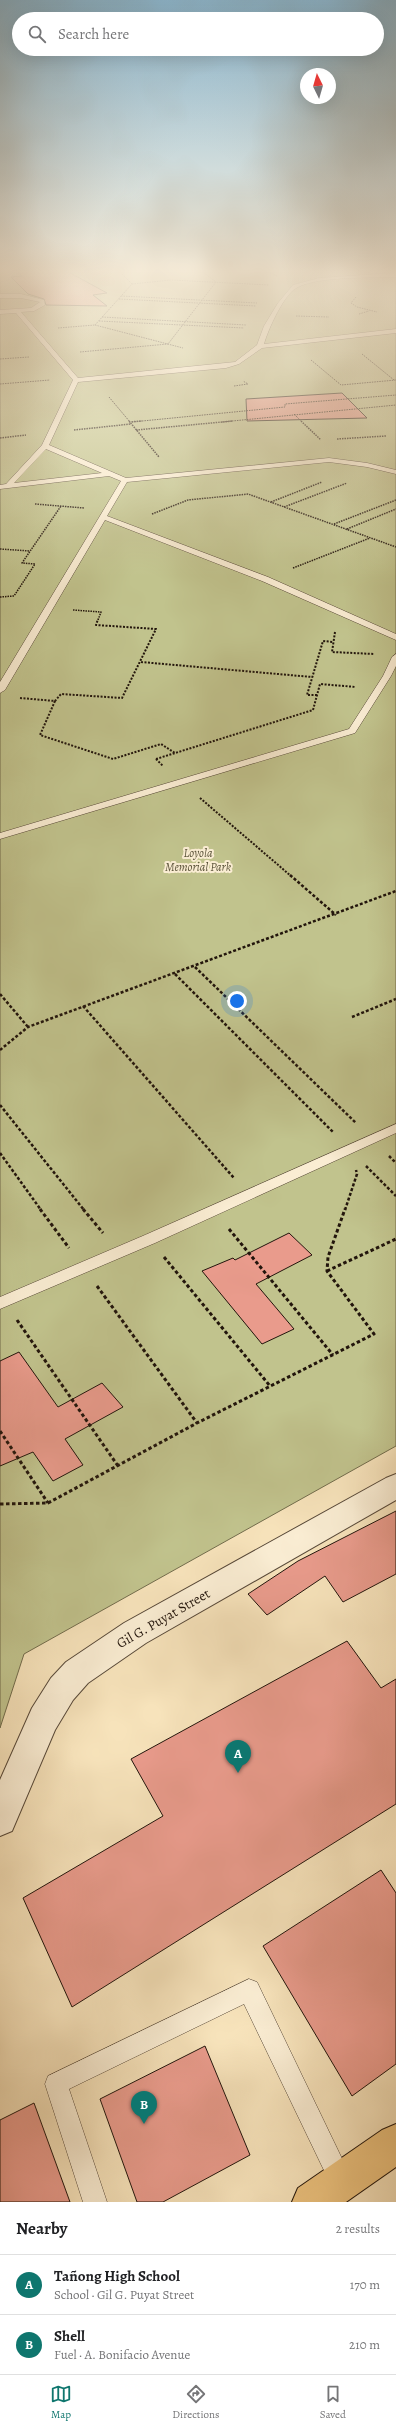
<!DOCTYPE html>
<meta charset="utf-8">
<style>
:root{--surface:#fff;--page:#f6f6f6;--text:#202124;--muted:#757577;--line:#e0e0e0;--accent:#0f766e}
body{margin:0;font-family:Alegreya,serif;background:var(--page);color:var(--text)}
.compass{position:absolute;left:300px;top:68px;width:36px;height:36px;border-radius:50%;background:var(--surface);box-shadow:0 4px 16px #0002;rotate:355deg}
.you{position:absolute;left:237px;top:1001px;width:14px;height:14px;margin:-10px;border:3px solid #fff;border-radius:50%;background:#1a73e8;box-shadow:0 0 0 6px #1a73e833}
.badge{display:grid;place-items:center;width:26px;height:26px;border-radius:50%;background:var(--accent);color:#fff;font-size:13px;font-weight:700}
.pin{position:absolute;translate:-50% -33px;filter:drop-shadow(0 1px 2px #0008)}
.pin::after{content:'';position:absolute;top:21px;width:14px;height:12px;background:inherit;clip-path:polygon(0 0,100% 0,50% 100%)}
.list{margin:0;padding:0;list-style:none}
h2{display:flex;justify-content:space-between;align-items:center;height:52px;margin:0;padding:0 16px;font-size:17px}
h2 small{font-size:13px;font-weight:400;color:var(--muted)}
.list li{display:grid;grid-template-columns:26px 1fr auto;gap:12px;align-items:center;box-sizing:border-box;height:60px;padding:0 16px;border-top:1px solid var(--line)}
.list b{display:block;font-size:15px;white-space:nowrap}
.list p{margin:0;font-size:13px;white-space:nowrap;color:var(--muted)}
.list em{font-size:13px;font-style:normal;color:var(--muted)}
.icon{flex:none;width:22px;height:22px;fill:none;stroke:currentColor;stroke-width:2;stroke-linecap:round;stroke-linejoin:round}
.map{position:relative;flex:none;width:396px;height:2202px;overflow:hidden}
.search{position:absolute;background:var(--surface);box-shadow:0 4px 16px #0002;left:12px;right:12px;top:12px;height:44px;display:flex;align-items:center;gap:10px;box-sizing:border-box;padding:0 14px;border-radius:22px;color:var(--muted);font-size:15px}
.sheet{height:172px;background:var(--surface)}
nav{display:flex;justify-content:space-around;align-items:center;box-sizing:border-box;height:56px;border-top:1px solid var(--line);background:var(--surface);font-size:11px;color:var(--muted)}
nav a{display:grid;justify-items:center;gap:2px}
nav .on{color:var(--accent)}
.map>svg:first-child{display:block}
</style>
<div class="map">
<svg width="396" height="2202" viewBox="0 0 396 2202">
<rect width="100%" height="100%" fill="#f7e3bb"/>
<filter id="stains"><feTurbulence type="fractalNoise" baseFrequency=".005" numOctaves="4"/><feColorMatrix values="0 0 0 0 .2 0 0 0 0 .09 0 0 0 0 .02 0 0 0 .5 -.17"/></filter>
<radialGradient id="worn" r=".72"><stop offset=".6" stop-color="#630" stop-opacity="0"/><stop offset="1" stop-color="#630" stop-opacity=".3"/></radialGradient>
<path fill="#c1c38d" stroke="#726c4c" d="M101,269H396V1446L24,1654L0,1728V273L15,272L18,274Z"/>
<path fill="#e99b8c" stroke="#22150c" d="M16,269H63L107,293L93,295L107,306L46,305L44,299L28,294L11,277L22,276Z
M342,393L367,418L247,421L246,399Z
M289,1233L312,1255L256,1284L294,1329L262,1344L202,1271L233,1258L235,1260Z
M19,1352L58,1407L102,1383L123,1407L65,1439L83,1465L53,1481L33,1452L0,1466V1361Z
M396,1511V1574L343,1602L325,1576L267,1615L248,1594L298,1561Z
M347,1641L381,1688L396,1679V1804L72,2007L23,1898L163,1816L131,1759Z
M381,1870L396,1893V2064L352,2096L263,1946Z
M205,2046L250,2155L163,2202H137L100,2099Z
M34,2103L70,2202H0V2120Z"/>
<g fill="none" stroke-linecap="round" stroke-linejoin="round">
<g stroke="#574838" stroke-width="1">
<path id="lane" d="M396,273V277C369,278 321,276 298,287C284,293 268,330 264,344L396,329V333L262,348L239,364L226,368L78,382L49,445L126,478L329,458L367,463L396,470V474L367,467L329,462L127,482L107,516L268,577L396,634V640L262,581L105,520L5,690L0,693V682L121,481L109,476L0,489V485L6,484L42,445L73,380L16,313L0,314V310L31,308L40,302L21,298H0V294H21L44,300L45,305L34,311L21,312L78,378L235,362L257,345L264,326L278,303L293,285L319,278ZM46,449L102,473L14,483Z
M396,654V666L391,676L355,733L0,839V833L349,729L383,676L392,657Z
M396,1124V1133L155,1243L0,1309V1297L145,1235Z
M249,1979L257,1982L348,2171L352,2179L348,2187L340,2191L332,2187L244,2004L69,2089L107,2202H83L45,2084L48,2076Z"/>
</g>
<g stroke="#574838" stroke-width="2">
<path id="street" d="M396,1474V1500L146,1643L88,1683L73,1700L55,1730L12,1831L0,1836V1780L32,1708L51,1678L66,1662L124,1623L386,1478Z"/>
</g>
<g stroke="#22150c" stroke-width="2">
<path id="primary" d="M396,2124V2167L346,2202H292L298,2188L382,2130Z"/>
</g>
<path stroke="#22150c" stroke-width="1" stroke-dasharray="1.5 1" stroke-linecap="butt" d="M263,269L277,276
M267,271L284,269
M132,284L171,280L269,285
M121,296L257,303
M356,297L351,303L357,307L377,312
M119,299L256,306
M359,314L369,311
M296,316L329,317
M102,317L246,325
M99,321L244,328
M95,325L183,348
M58,328L95,325L132,284L121,273
M80,352L168,344L216,282L199,269
M362,354L394,380
M0,359L29,357
M311,360L341,385L396,380
M0,384L50,380
M234,386L248,384L243,381
M109,397L130,422
M294,414L302,422
M132,422L285,407V404L396,395
M222,422L396,405"/>
<path stroke="#22150c" stroke-width="1.5" stroke-dasharray="1.5 1" stroke-linecap="butt" d="M129,421L159,457
M301,421L321,440
M129,422L142,421
M74,430L131,424
M136,430L233,421
M0,438L26,435
M337,439L386,436
M271,502L322,482
M35,504L84,508
M284,507L347,483
M152,514L188,500L248,494L396,547
M334,524L396,500
M347,529L396,509
M0,549L30,551
M293,568L370,538
M0,597L14,596L35,564L22,563L61,506
M73,610L101,612L98,620"/>
<path stroke="#22150c" stroke-width="2" stroke-dasharray="2 1.5" stroke-linecap="butt" d="M335,632L332,652L374,654
M141,662L312,677
M317,695H307L323,641L333,642
M20,698L55,701L61,694L122,698L156,629L96,625L98,619
M55,701L40,735L113,759L161,744L175,753
M156,759L313,710L320,684L356,687
M156,759L163,766
M200,798L291,876"/>
<path stroke="#22150c" stroke-width="2.5" stroke-dasharray="3 2" stroke-linecap="butt" d="M290,875L336,915
M195,967L356,1123
M175,974L333,1132
M0,994L28,1027
M83,1006L234,1178
M352,1017L396,999
M0,1050L28,1027L396,891
M0,1105L84,1210
M0,1153L41,1210
M389,1156L396,1163
M366,1166L396,1196
M345,1210L357,1174L356,1170"/>
<path stroke="#22150c" stroke-width="3" stroke-dasharray="3.5 2.5" stroke-linecap="butt" d="M40,1209L69,1248
M83,1209L103,1233
M229,1229L333,1355
M164,1257L270,1386
M327,1271L396,1239
M97,1286L197,1423
M17,1320L118,1466
M0,1431L48,1503
M0,1504L48,1503L197,1423L374,1334L327,1271L328,1257L345,1209"/>
<use href="#lane" fill="#faedd3" fill-rule="evenodd"/>
<use href="#street" fill="#faedd3" fill-rule="evenodd"/>
<use href="#primary" fill="#ecc27e" fill-rule="evenodd"/>
</g>
<linearGradient id="sky" x2="0" y2="1"><stop stop-color="#8ab8d3"/><stop offset="0.47" stop-color="#fbf2e0"/><stop offset="1" stop-color="#fbf2e0" stop-opacity="0"/></linearGradient>
<rect width="396" height="577" fill="url(#sky)"/>
<g text-anchor="middle" stroke-width="4" stroke-linejoin="round" paint-order="stroke">
<g font-size="12" font-style="italic" fill="#5a5239" stroke="#faedd3">
<text x="198" y="857">Loyola<tspan x="198" dy="14">Memorial Park</tspan></text>
</g>
<g font-size="14" fill="#22150c" stroke="#faedd3">
<text transform="translate(163 1618) rotate(-30)" y="5">Gil G. Puyat Street</text>
</g>
</g>
<rect width="100%" height="100%" filter="url(#stains)"/>
<rect width="100%" height="100%" fill="url(#worn)"/>
</svg>
<svg class="compass" viewBox="-18 -18 36 36"><path d="M0-13l5 13h-10z" fill="#e53935"/><path d="M0 13l5-13h-10z" fill="#757577"/></svg>
<div class="you"></div>
<div class="pin badge" style="left:238px;top:1773px">A</div>
<div class="pin badge" style="left:144px;top:2124px">B</div>
<div class="search"><svg class="icon" aria-label="search" viewBox="0 0 24 24"><circle cx="10" cy="10" r="6"/><path d="M15 15l6 6"/></svg>Search here</div>
</div>
<section class="sheet">
<h2>Nearby<small>2 results</small></h2>
<ul class="list">
<li><span class="badge">A</span><div><b>Tañong High School</b><p>School · Gil G. Puyat Street</p></div><em>170 m</em></li>
<li><span class="badge">B</span><div><b>Shell</b><p>Fuel · A. Bonifacio Avenue</p></div><em>210 m</em></li>
</ul>
</section>
<nav>
<a class="on"><svg class="icon" aria-label="map" viewBox="0 0 24 24"><path d="M3 6l6-2 6 2 6-2v14l-6 2-6-2-6 2zM9 4v14M15 6v14"/></svg>Map</a>
<a><svg class="icon" aria-label="directions" viewBox="0 0 24 24"><path d="M12 3l9 9-9 9-9-9zM9 14v-3h6M13 9l2 2-2 2"/></svg>Directions</a>
<a><svg class="icon" aria-label="saved" viewBox="0 0 24 24"><path d="M7 4h10v16l-5-4-5 4z"/></svg>Saved</a>
</nav>
